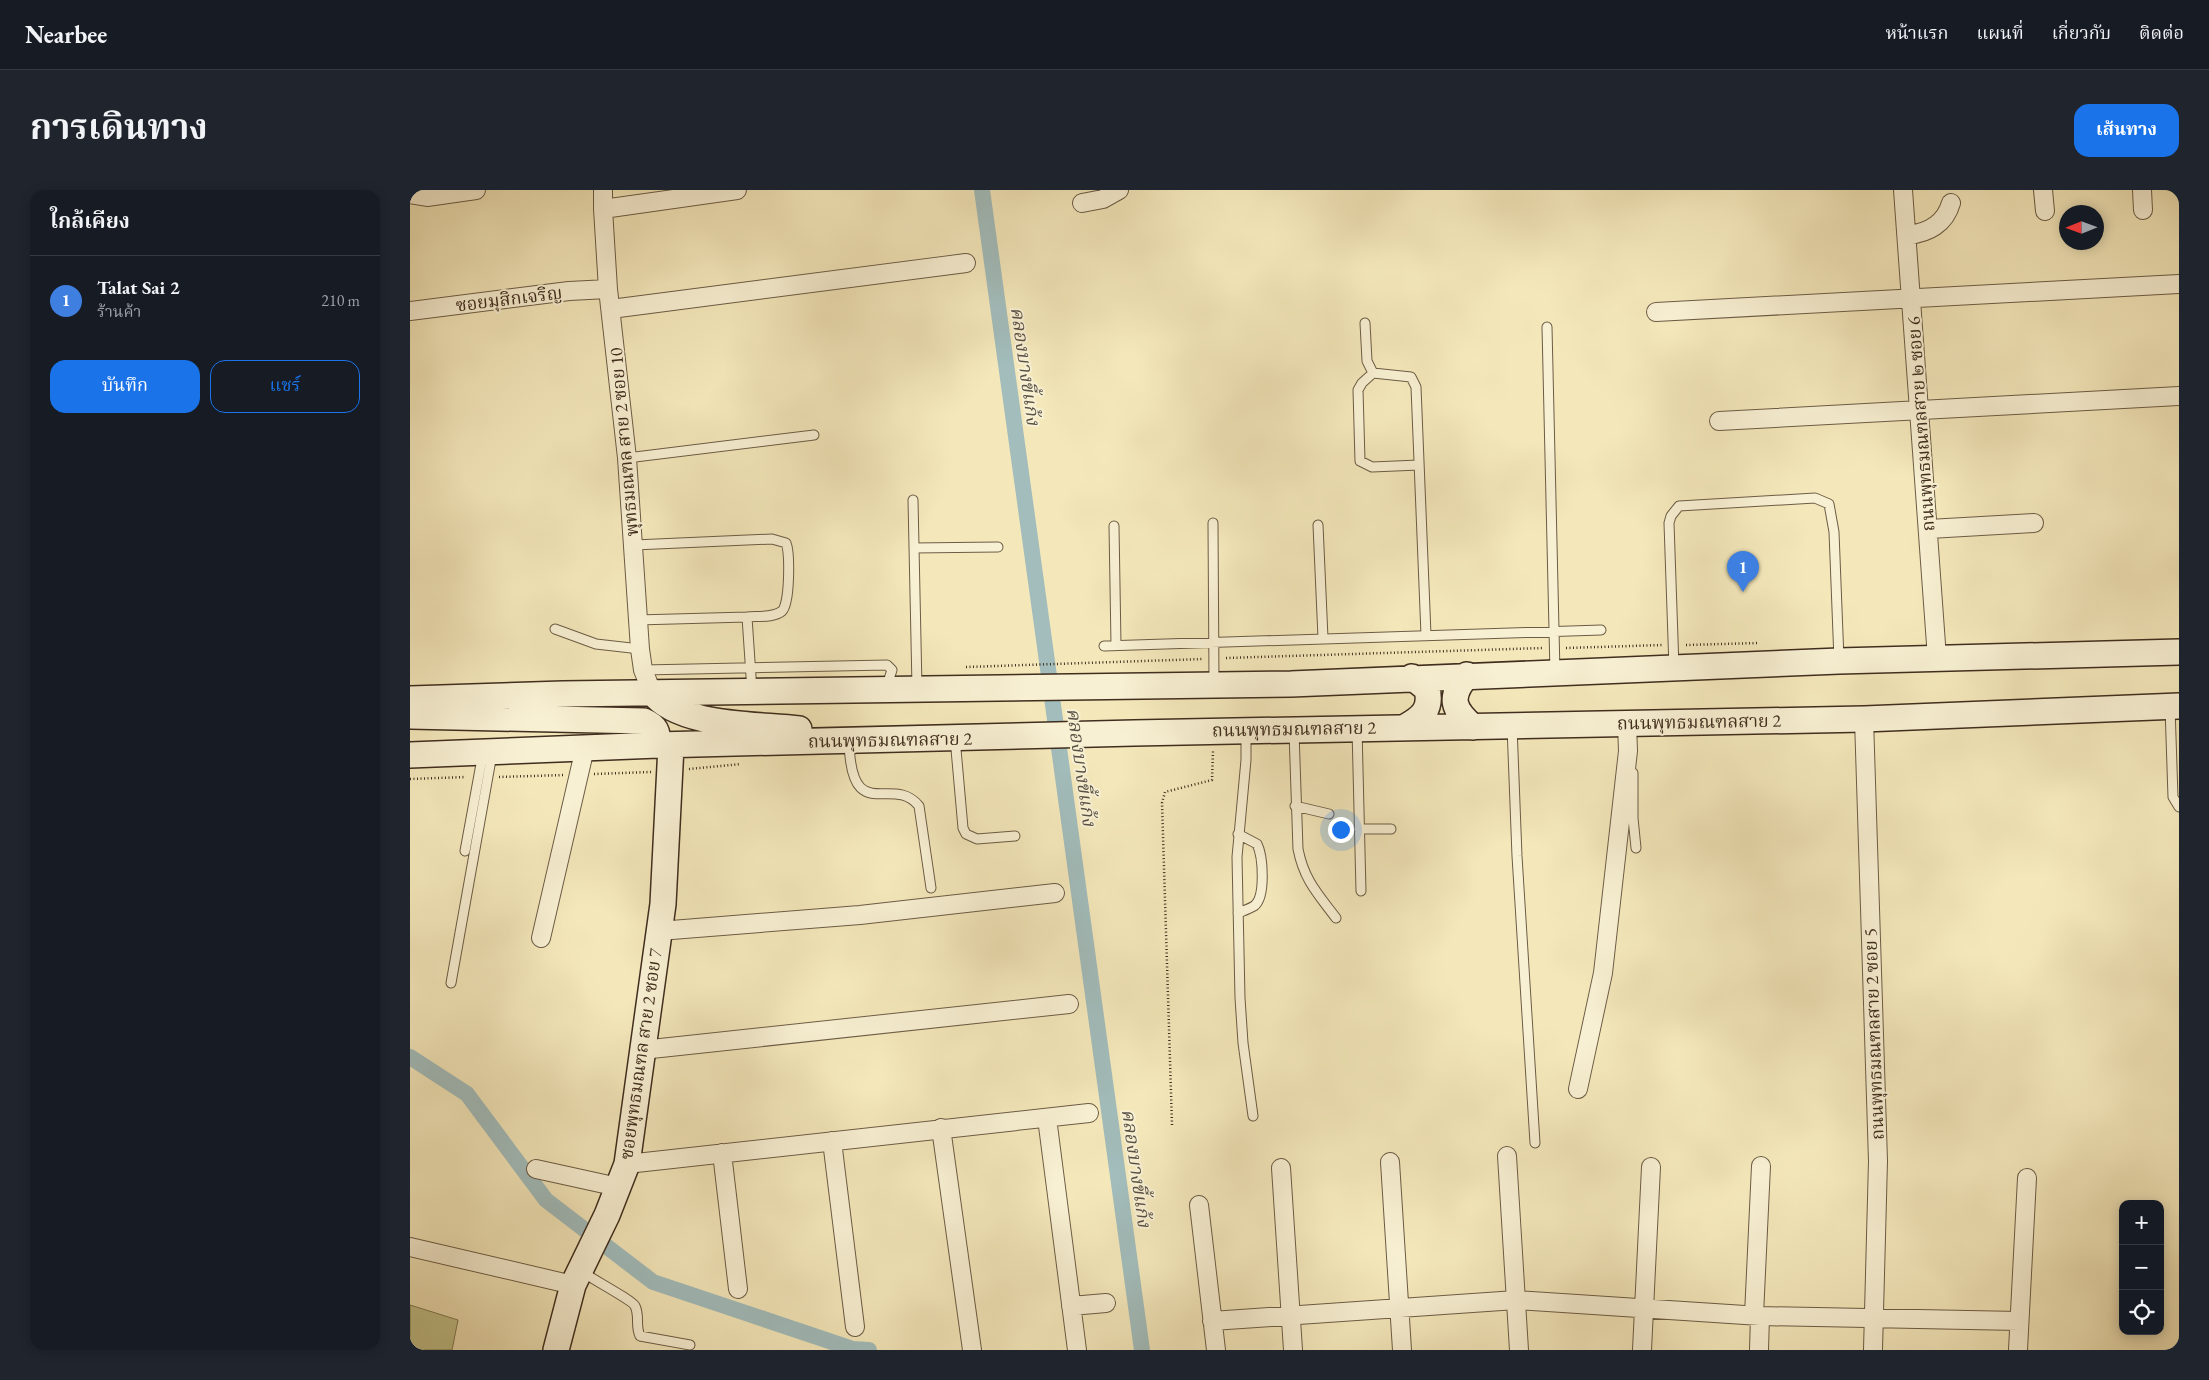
<!DOCTYPE html>
<html lang="th">
<meta charset="utf-8">
<style>
:root{--surface:#171b24;--page:#20242c;--text:#f1f3f6;--muted:#9ea1a6;--line:#363941;--accent:#1a73e8}
body{margin:0;font-family:"EB Garamond","Noto Serif Thai",serif;background:var(--page);color:var(--text)}
.controls{position:absolute;right:15px;bottom:15px;display:grid;overflow:hidden;border-radius:10px;box-shadow:0 2px 12px #0003}
.controls button{width:45px;height:45px;display:grid;place-items:center;padding:0;border:0;border-bottom:1px solid var(--line);background:var(--surface);color:var(--text);font:25px sans-serif}
.compass{position:absolute;left:1649px;top:15px;width:45px;height:45px;border-radius:50%;background:var(--surface);box-shadow:0 2px 12px #0003;rotate:269deg}
.you{position:absolute;left:930px;top:639px;width:18px;height:18px;margin:-12px;border:4px solid #fff;border-radius:50%;background:#1a73e8;box-shadow:0 0 0 8px #1a73e833}
.badge{display:grid;place-items:center;width:32px;height:32px;border-radius:50%;background:var(--accent);color:#fff;font-size:16px;font-weight:700}
.pin{position:absolute;translate:-50% -41px;filter:drop-shadow(0 1px 2px #0008)}
.pin::after{content:'';position:absolute;top:26px;width:18px;height:15px;background:inherit;clip-path:polygon(0 0,100% 0,50% 100%)}
.list{margin:0;padding:0;list-style:none}
h2{display:flex;justify-content:space-between;align-items:center;height:65px;margin:0;padding:0 20px;font-size:21px}
h2 small{font-size:16px;font-weight:400;color:var(--muted)}
.list li{display:grid;grid-template-columns:32px 1fr auto;gap:15px;align-items:center;box-sizing:border-box;height:90px;padding:0 20px;border-top:1px solid var(--line)}
.list b{display:block;font-size:19px;white-space:nowrap}
.list p{margin:0;font-size:16px;white-space:nowrap;color:var(--muted)}
.list em{font-size:16px;font-style:normal;color:var(--muted)}
.actions{display:flex;gap:10px;padding:15px 20px}
.actions a{flex:1;padding:11px 0;border:1px solid var(--accent);border-radius:15px;text-align:center;font-size:18px;color:var(--accent)}
.actions .main{background:var(--accent);color:#fff}
.icon{flex:none;width:28px;height:28px;fill:none;stroke:currentColor;stroke-width:2;stroke-linecap:round;stroke-linejoin:round}
.map{position:relative;flex:none;width:1769px;height:1160px;overflow:hidden;border-radius:15px}
header{display:flex;align-items:center;gap:30px;box-sizing:border-box;height:70px;padding:0 25px;background:var(--surface);border-bottom:1px solid var(--line)}
header strong{font-size:24px}
nav{display:flex;gap:28px;margin-inline-start:auto;font-size:18px}
.intro{display:flex;align-items:center;justify-content:space-between;box-sizing:border-box;height:120px;padding:0 30px}
h1{margin:0;font-size:35px}
.button{padding:12px 22px;border-radius:15px;background:var(--accent);color:#fff;font-size:18px;font-weight:700}
main{display:flex;gap:30px;padding:0 30px}
aside{flex:1;background:var(--surface);border-radius:15px;box-shadow:0 2px 12px #0003}
.map>svg:first-child{display:block}
</style>
<header>
<strong>Nearbee</strong>
<nav><a>หน้าแรก</a><a>แผนที่</a><a>เกี่ยวกับ</a><a>ติดต่อ</a></nav>
</header>
<div class="intro"><h1>การเดินทาง</h1><a class="button">เส้นทาง</a></div>
<main>
<aside>
<h2>ใกล้เคียง<small></small></h2>
<ul class="list">
<li><span class="badge" style="background:#3f7fe0">1</span><div><b>Talat Sai 2</b><p>ร้านค้า</p></div><em>210 m</em></li>
</ul>
<div class="actions"><a class="main">บันทึก</a><a>แชร์</a></div>
</aside>
<div class="map">
<svg width="1769" height="1160" viewBox="0 0 1769 1160">
<rect width="100%" height="100%" fill="#f4e8bb"/>
<filter id="stains"><feTurbulence type="fractalNoise" baseFrequency=".004" numOctaves="4"/><feColorMatrix values="0 0 0 0 .2 0 0 0 0 .09 0 0 0 0 .02 0 0 0 .5 -.17"/></filter>
<radialGradient id="worn" r=".72"><stop offset=".6" stop-color="#630" stop-opacity="0"/><stop offset="1" stop-color="#630" stop-opacity=".3"/></radialGradient>
<path fill="#c3c48b" stroke="#817854" d="M0,1115L48,1130L42,1160H0Z"/>
<g fill="none" stroke-linecap="round" stroke-linejoin="round">
<path stroke="#a2bdbc" stroke-width="16" d="M572,0L732,1160
M0,867L57,904L136,1010L243,1092L443,1159L459,1160"/>
<g stroke="#6c5c45" stroke-width="11">
<path id="lane" d="M955,133L957,171L963,183L1001,187L1006,197L1016,445
M1137,137L1145,483
M963,183L952,193L948,200L950,271L962,277L1009,275
M217,268L404,245
M503,310L507,497
M803,333L804,493
M908,335L913,448
M704,336L706,455
M224,355L362,349L376,353C380,363 380,414 372,421C364,428 347,426 337,427L342,501
M504,358L588,357
M227,430L337,427
M145,439L186,454L230,459
M694,456L1191,440
M1264,478L1259,333L1261,326L1269,316L1405,308L1419,314L1424,342L1429,470
M233,480L477,475L482,480L476,498
M1760,517L1763,607L1769,617
M1102,536L1107,666L1125,953
M947,539L951,701
M884,542L888,659C894,690 908,704 926,728
M836,543V570L827,667L830,808L833,853L843,926
M545,548L553,638L556,644L567,649L605,646
M439,553C442,637 482,583 509,616L521,698
M1223,583V628L1226,658
M885,616L919,624
M949,639H981
M828,644L847,654C853,666 856,707 844,716C839,719 833,721 828,723
M55,661L73,563
M41,793L82,564
M171,1081C180,1088 222,1110 225,1116C230,1126 225,1135 230,1146L280,1155"/>
</g>
<g stroke="#6c5c45" stroke-width="20">
<path id="street" d="M193,0V19L198,99L217,268L230,459L233,480L242,502
M1493,0L1527,468
M1633,0L1635,21
M1732,0L1733,20
M0,4L17,7L66,0
M672,13L693,9L709,0
M193,19L327,0
M1498,45C1518,43 1535,34 1541,13
M201,119L556,73
M0,121L159,101L198,99
M1246,122L1769,94
M1309,231L1769,206
M1519,339L1624,333
M1454,529L1468,971L1463,1160
M249,741L450,725L645,703
M131,748L175,558
M232,860L659,814
M1168,899L1193,783L1218,561L1217,534
M637,928L667,1160
M531,938L562,1160
M422,951L445,1137
M312,963L328,1099
M1097,966L1109,1160
M980,972L992,1160
M217,974L679,923
M871,978L883,1160
M126,979L208,997
M789,1015L806,1160
M0,1057L163,1095
M661,1116L696,1113
M1344,1125L1351,976
M802,1131L1106,1110L1350,1126L1609,1131
M1232,1160L1241,977
M1349,1160L1350,1126
M1608,1160L1617,988"/>
</g>
<g stroke="#3f2d1e" stroke-width="28">
<path id="secondary" d="M1057,485C1038,508 1043,519 1063,537
M242,502C269,537 347,534 389,539
M0,509L153,504L881,494L1429,471L1769,462
M0,526L234,531C246,536 248,542 248,555
M995,537C1012,528 1022,519 1017,499L1002,487
M0,565L248,555L724,543L1454,529L1769,516
M146,1160L163,1095L197,1025L217,974L253,714L261,556"/>
</g>
<path stroke="#3f2d1e" stroke-width="2.5" stroke-dasharray="1 2.5" stroke-linecap="butt" d="M1276,455L1348,453
M1156,458L1253,455
M816,468L1133,458
M556,477L793,469
M279,579L331,574
M184,584L241,582
M89,587L154,585
M0,589L56,587
M762,935L752,613L755,602L802,590L803,561"/>
<use href="#lane" stroke="#f8f0d3" stroke-width="9"/>
<use href="#street" stroke="#f8f0d3" stroke-width="18"/>
<use href="#secondary" stroke="#f8f0d3" stroke-width="25"/>
</g>
<g text-anchor="middle" stroke-width="4" stroke-linejoin="round" paint-order="stroke">
<g font-size="18" fill="#3f2d1e" stroke="#f8f0d3">
<text transform="translate(99 109) rotate(-7)" y="6">ซอยมุสิกเจริญ</text>
<text transform="translate(1511 234) rotate(-94)" y="6">ถนนพุทธมณฑลสาย ๒ ซอย 6</text>
<text transform="translate(214 252) rotate(-95)" y="6">พุทธมณฑล สาย 2 ซอย 10</text>
<text transform="translate(1289 532) rotate(-1)" y="6">ถนนพุทธมณฑลสาย 2</text>
<text transform="translate(884 539) rotate(-1)" y="6">ถนนพุทธมณฑลสาย 2</text>
<text transform="translate(480 550) rotate(-1)" y="6">ถนนพุทธมณฑลสาย 2</text>
<text transform="translate(1464 844) rotate(-92)" y="6">ถนนพุทธมณฑลสาย 2 ซอย 5</text>
<text transform="translate(231 864) rotate(-82)" y="6">ซอยพุทธมณฑล สาย 2 ซอย 7</text>
</g>
<g font-size="19" font-style="italic" fill="#585146" stroke="#f8f0d3">
<text transform="translate(616 176) rotate(82)" y="7">คลองบางขี้แก้ง</text>
<text transform="translate(672 577) rotate(82)" y="7">คลองบางขี้แก้ง</text>
<text transform="translate(727 978) rotate(82)" y="7">คลองบางขี้แก้ง</text>
</g>
</g>
<rect width="100%" height="100%" filter="url(#stains)"/>
<rect width="100%" height="100%" fill="url(#worn)"/>
</svg>
<div class="controls">
<button>+</button>
<button>−</button>
<button><svg class="icon" aria-label="locate" viewBox="0 0 24 24"><circle cx="12" cy="12" r="6"/><path d="M12 2v4M12 18v4M2 12h4M18 12h4"/></svg></button>
</div>
<svg class="compass" viewBox="-18 -18 36 36"><path d="M0-13l5 13h-10z" fill="#e53935"/><path d="M0 13l5-13h-10z" fill="#9ea1a6"/></svg>
<div class="you"></div>
<div class="pin badge" style="left:1333px;top:402px;background:#3f7fe0">1</div>
</div>
</main>
